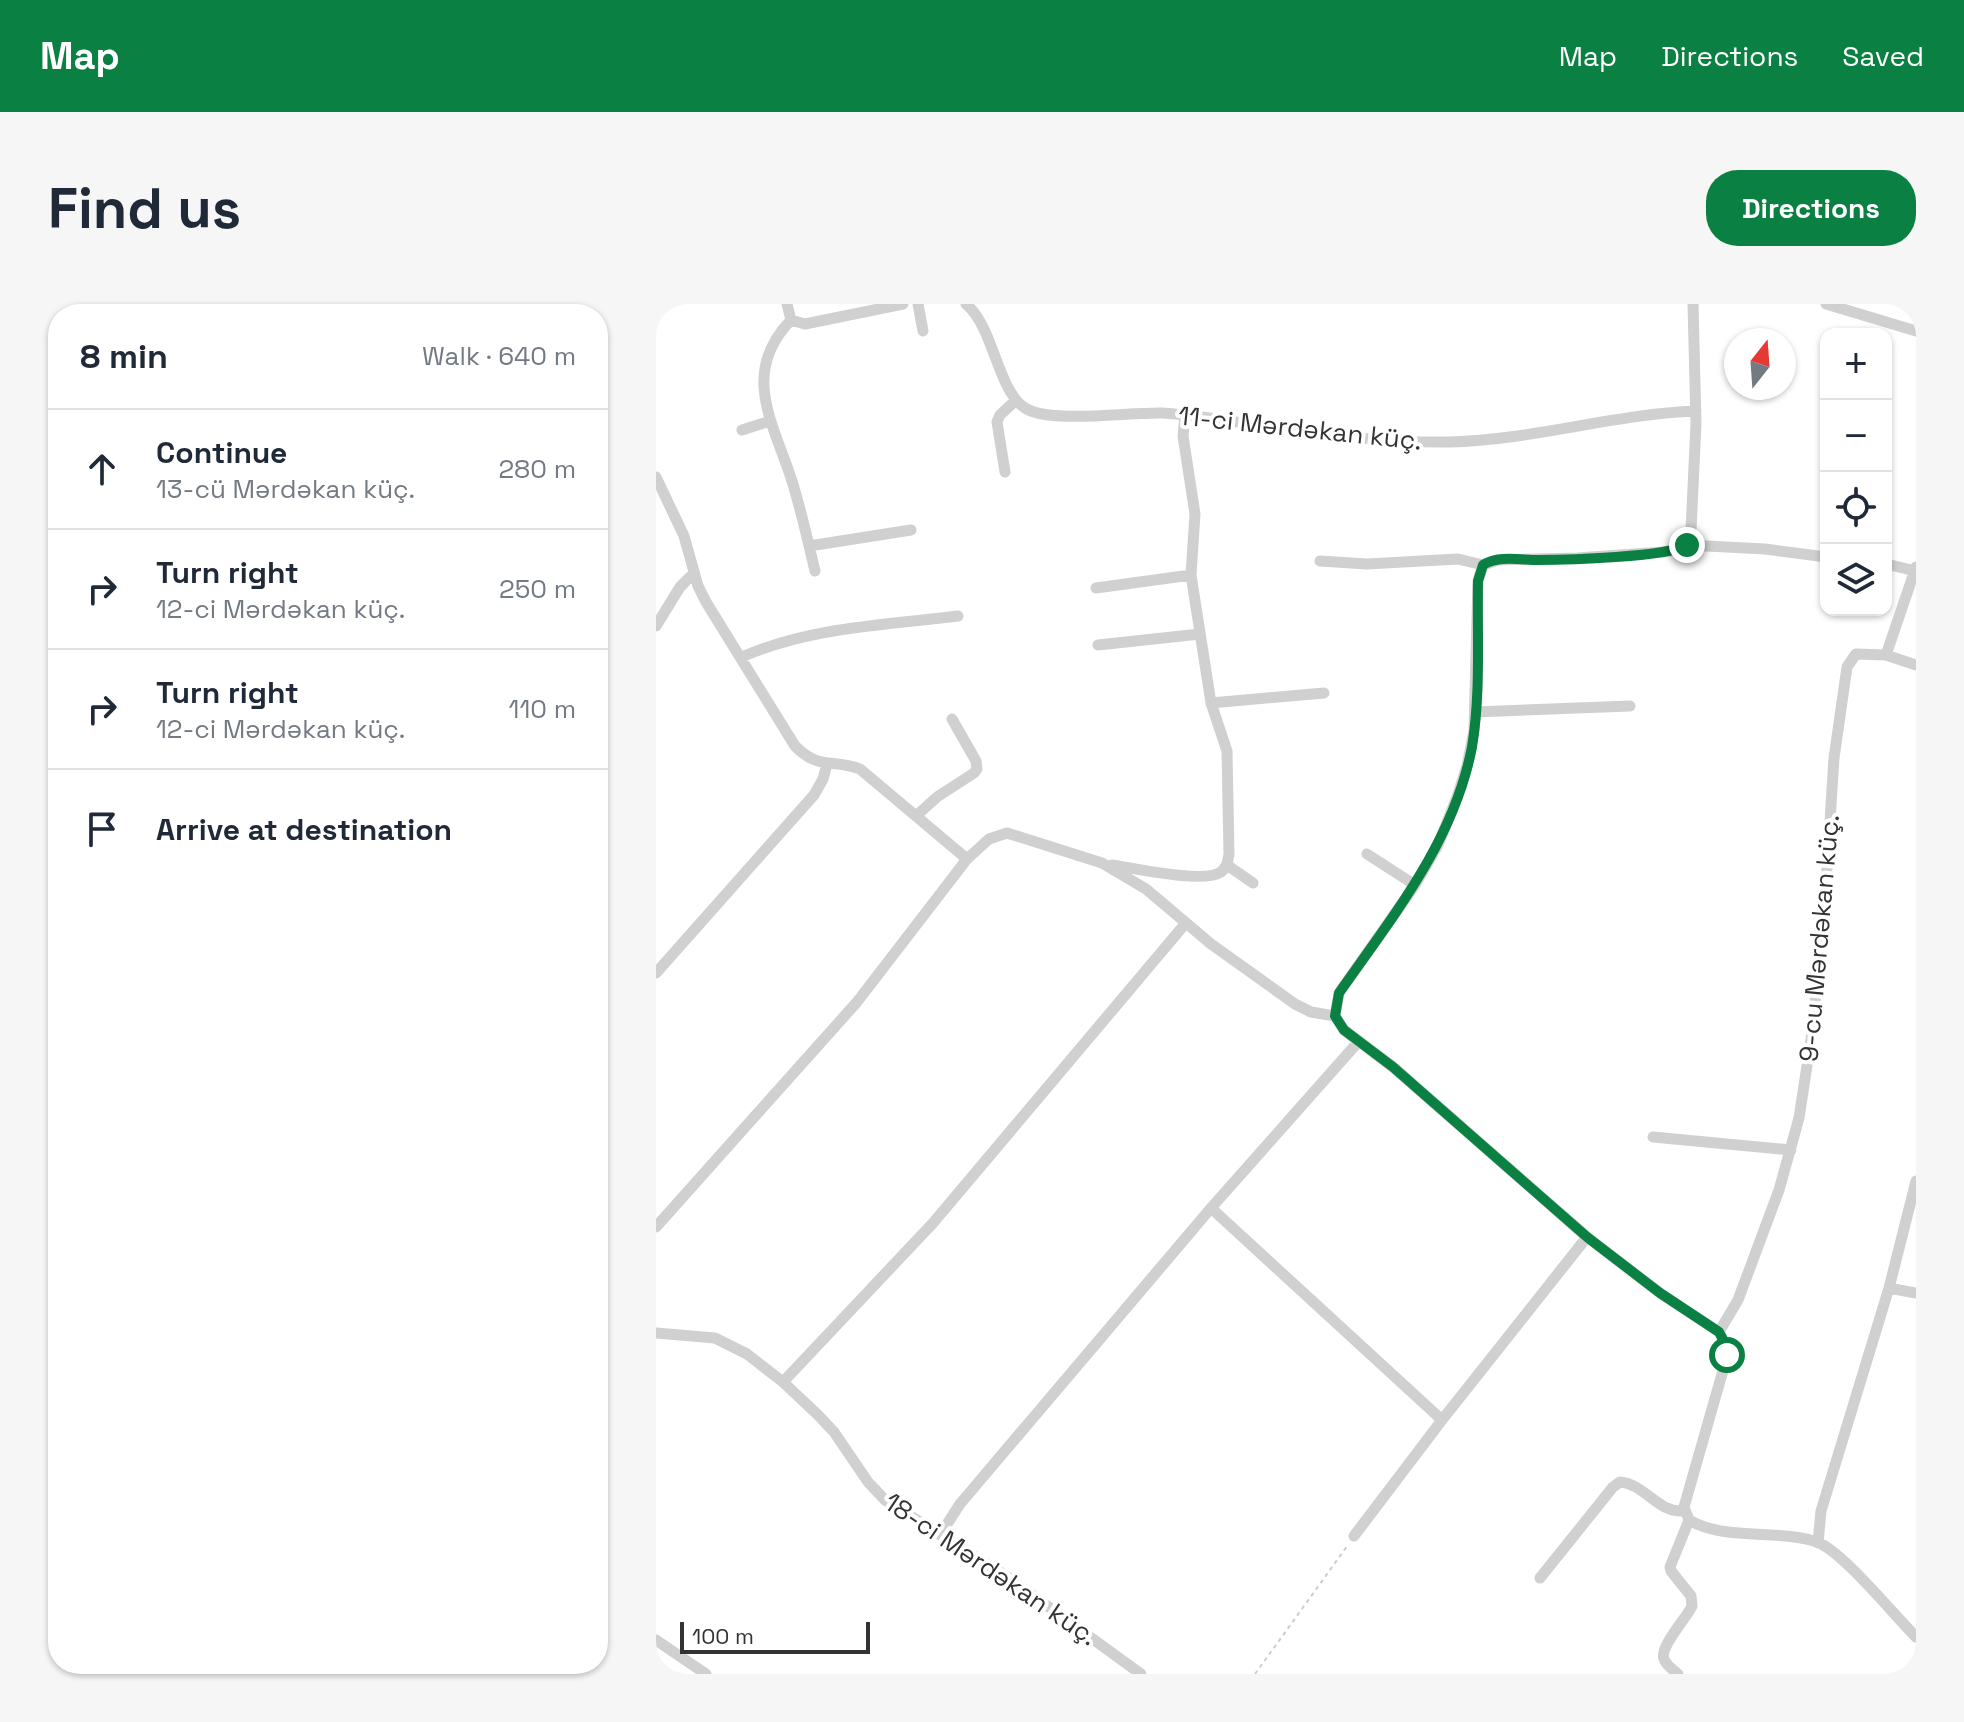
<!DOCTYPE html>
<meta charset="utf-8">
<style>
:root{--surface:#fff;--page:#f6f6f7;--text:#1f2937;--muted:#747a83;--line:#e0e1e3;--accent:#0b8043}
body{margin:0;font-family:"Space Grotesk",sans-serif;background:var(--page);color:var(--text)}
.controls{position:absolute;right:24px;top:24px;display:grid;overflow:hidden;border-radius:16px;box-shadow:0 2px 6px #0004}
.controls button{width:72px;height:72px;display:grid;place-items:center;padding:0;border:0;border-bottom:2px solid var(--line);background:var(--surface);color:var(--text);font:40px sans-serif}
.compass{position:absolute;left:1068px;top:24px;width:72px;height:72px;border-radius:50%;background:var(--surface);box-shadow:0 2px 6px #0004;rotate:17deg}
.scale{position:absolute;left:24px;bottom:20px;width:190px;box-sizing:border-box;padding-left:8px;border:4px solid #333;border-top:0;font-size:22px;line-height:28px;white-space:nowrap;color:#333;-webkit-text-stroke:6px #fff;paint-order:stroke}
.stop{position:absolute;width:24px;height:24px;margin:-18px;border:6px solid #0b8043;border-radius:50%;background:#fff}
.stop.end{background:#0b8043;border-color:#fff;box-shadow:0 2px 8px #0008}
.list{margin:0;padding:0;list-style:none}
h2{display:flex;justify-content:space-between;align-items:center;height:104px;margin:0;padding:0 32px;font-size:34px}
h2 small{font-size:26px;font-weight:400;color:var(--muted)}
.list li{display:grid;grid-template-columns:52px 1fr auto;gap:24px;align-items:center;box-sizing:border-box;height:120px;padding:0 32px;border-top:2px solid var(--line)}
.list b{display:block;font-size:30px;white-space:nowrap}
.list p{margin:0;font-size:26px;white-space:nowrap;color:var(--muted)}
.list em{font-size:26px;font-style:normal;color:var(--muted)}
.icon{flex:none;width:44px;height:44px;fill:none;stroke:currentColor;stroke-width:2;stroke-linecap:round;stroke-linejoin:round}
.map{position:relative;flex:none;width:1260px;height:1370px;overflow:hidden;border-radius:32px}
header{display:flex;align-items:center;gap:48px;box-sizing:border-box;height:112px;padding:0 40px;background:var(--accent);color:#fff}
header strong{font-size:38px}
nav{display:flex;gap:44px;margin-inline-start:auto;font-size:28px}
.intro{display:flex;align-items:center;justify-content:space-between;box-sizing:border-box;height:192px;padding:0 48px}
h1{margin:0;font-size:56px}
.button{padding:20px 36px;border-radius:32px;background:var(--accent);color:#fff;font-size:28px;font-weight:700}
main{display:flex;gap:48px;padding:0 48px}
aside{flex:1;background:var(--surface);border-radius:32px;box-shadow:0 2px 6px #0004}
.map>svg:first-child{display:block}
</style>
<header>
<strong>Map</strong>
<nav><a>Map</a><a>Directions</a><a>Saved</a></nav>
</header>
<div class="intro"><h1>Find us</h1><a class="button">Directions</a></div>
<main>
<aside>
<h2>8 min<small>Walk · 640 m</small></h2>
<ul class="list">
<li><svg class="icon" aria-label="ahead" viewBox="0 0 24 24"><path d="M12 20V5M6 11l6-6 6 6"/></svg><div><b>Continue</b><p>13-cü Mərdəkan küç.</p></div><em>280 m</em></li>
<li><svg class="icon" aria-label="right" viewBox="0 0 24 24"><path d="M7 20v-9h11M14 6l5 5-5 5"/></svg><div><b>Turn right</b><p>12-ci Mərdəkan küç.</p></div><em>250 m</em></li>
<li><svg class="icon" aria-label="right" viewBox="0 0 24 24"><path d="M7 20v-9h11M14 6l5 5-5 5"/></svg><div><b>Turn right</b><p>12-ci Mərdəkan küç.</p></div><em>110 m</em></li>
<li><svg class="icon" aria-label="arrive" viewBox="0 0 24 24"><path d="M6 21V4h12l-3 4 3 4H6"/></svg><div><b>Arrive at destination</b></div></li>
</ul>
</aside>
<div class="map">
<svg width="1260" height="1370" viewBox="0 0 1260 1370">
<rect width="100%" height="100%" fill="#fff"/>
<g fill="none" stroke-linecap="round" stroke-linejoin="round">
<path stroke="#cdcdcd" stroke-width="2" stroke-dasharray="4 4" stroke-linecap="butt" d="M599,1370L692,1241"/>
<path stroke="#d0d0d0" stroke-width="11" d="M131,0L135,16L149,20L247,0
M262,0L267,27
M310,0C338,23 341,86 369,104C395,120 471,108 506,109C542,111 578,118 614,123C674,131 734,139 794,138C877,136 958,110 1040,107
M1170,0L1260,27
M135,16C84,69 117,118 136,177C145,206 152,237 159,267
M86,126L114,117
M349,168L341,118L344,111L360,96
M0,173L28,232L42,282L50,298L139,442C164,467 176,454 204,465L311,555L333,535L351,529L446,559L490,585L555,640L639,700L655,708L679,712
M1031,241L1035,227L1040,119L1037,0
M1031,241L1109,245L1170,253
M153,242L255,226
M664,257L711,260L802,255L827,261
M1230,260L1259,267
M440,284L535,271
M0,322L24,283L38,269
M442,341L544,330
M1230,351L1260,361
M86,353C153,323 230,321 302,312
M555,399L668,389
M819,408L974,402
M260,512L281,493L318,469L321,465L320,457L296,415
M711,550L759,581
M456,561C478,564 548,580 565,568C571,563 572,557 573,550L571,447L555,399L535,271L539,210L527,132L529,111
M571,561L597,579
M0,669L158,491L167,475L171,460
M679,712L688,726L737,763L931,933L1004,989L1063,1028L1071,1043L1068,1063L1028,1203L1033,1216C1068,1237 1123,1225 1161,1238C1186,1247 1238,1311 1260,1333
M679,712L683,689L759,581L782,541L801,493L811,462L818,426L822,277L827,261L842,256L921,254L1007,248L1020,246L1031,241
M997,833L1135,846
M555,904L786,1116
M0,923L201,698L311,555
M1233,984L1260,989
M1063,1028L1082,996L1123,886L1143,814L1156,729L1169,596L1178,454L1191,363L1200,350L1230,351L1260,263
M0,1029L59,1034L91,1050L127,1078L162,1111L178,1128L212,1178L229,1196L350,1272L485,1370
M127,1078L277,919L529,620
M284,1231L304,1200L555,904L703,737
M698,1232L786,1116L931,933
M1162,1239L1165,1207L1233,984L1260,877
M884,1274L957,1183L964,1178C989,1180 1001,1209 1028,1207
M0,1336L50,1370
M1022,1370C1017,1366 1010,1361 1008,1355C1003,1343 1030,1315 1036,1302L1035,1292L1015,1267L1014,1263L1033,1216"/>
<g stroke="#888" stroke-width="7">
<path id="rail" d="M0,1367L4,1370"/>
</g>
<use href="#rail" stroke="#fff" stroke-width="4" stroke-dasharray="12" stroke-linecap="butt"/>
</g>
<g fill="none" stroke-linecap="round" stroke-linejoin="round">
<path stroke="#0b8043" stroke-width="10" d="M1031,241C1013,253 909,256 882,256C865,256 842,251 827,261L822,277C821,332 825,389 816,443C798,537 737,612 683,689L679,712L688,726L737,763L931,933L1004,989L1063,1028L1071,1043V1051"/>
</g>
<g text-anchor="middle" stroke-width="8" stroke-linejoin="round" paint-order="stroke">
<g font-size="26" fill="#333" stroke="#fff">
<text transform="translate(644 124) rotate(6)" y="9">11-ci Mərdəkan küç.</text>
<text transform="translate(1163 634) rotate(-85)" y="9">9-cu Mərdəkan küç.</text>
<text transform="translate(335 1265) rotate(34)" y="9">18-ci Mərdəkan küç.</text>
</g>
</g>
</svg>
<div class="controls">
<button>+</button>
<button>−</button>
<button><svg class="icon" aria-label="locate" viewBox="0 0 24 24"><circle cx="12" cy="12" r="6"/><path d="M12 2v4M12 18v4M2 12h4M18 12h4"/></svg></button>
<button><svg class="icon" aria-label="layers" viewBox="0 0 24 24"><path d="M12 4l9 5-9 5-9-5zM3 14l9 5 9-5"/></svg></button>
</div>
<svg class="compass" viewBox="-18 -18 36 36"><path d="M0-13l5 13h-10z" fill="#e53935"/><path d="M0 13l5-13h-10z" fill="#747a83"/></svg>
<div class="scale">100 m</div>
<div class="stop" style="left:1071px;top:1051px"></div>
<div class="stop end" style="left:1031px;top:241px"></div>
</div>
</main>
